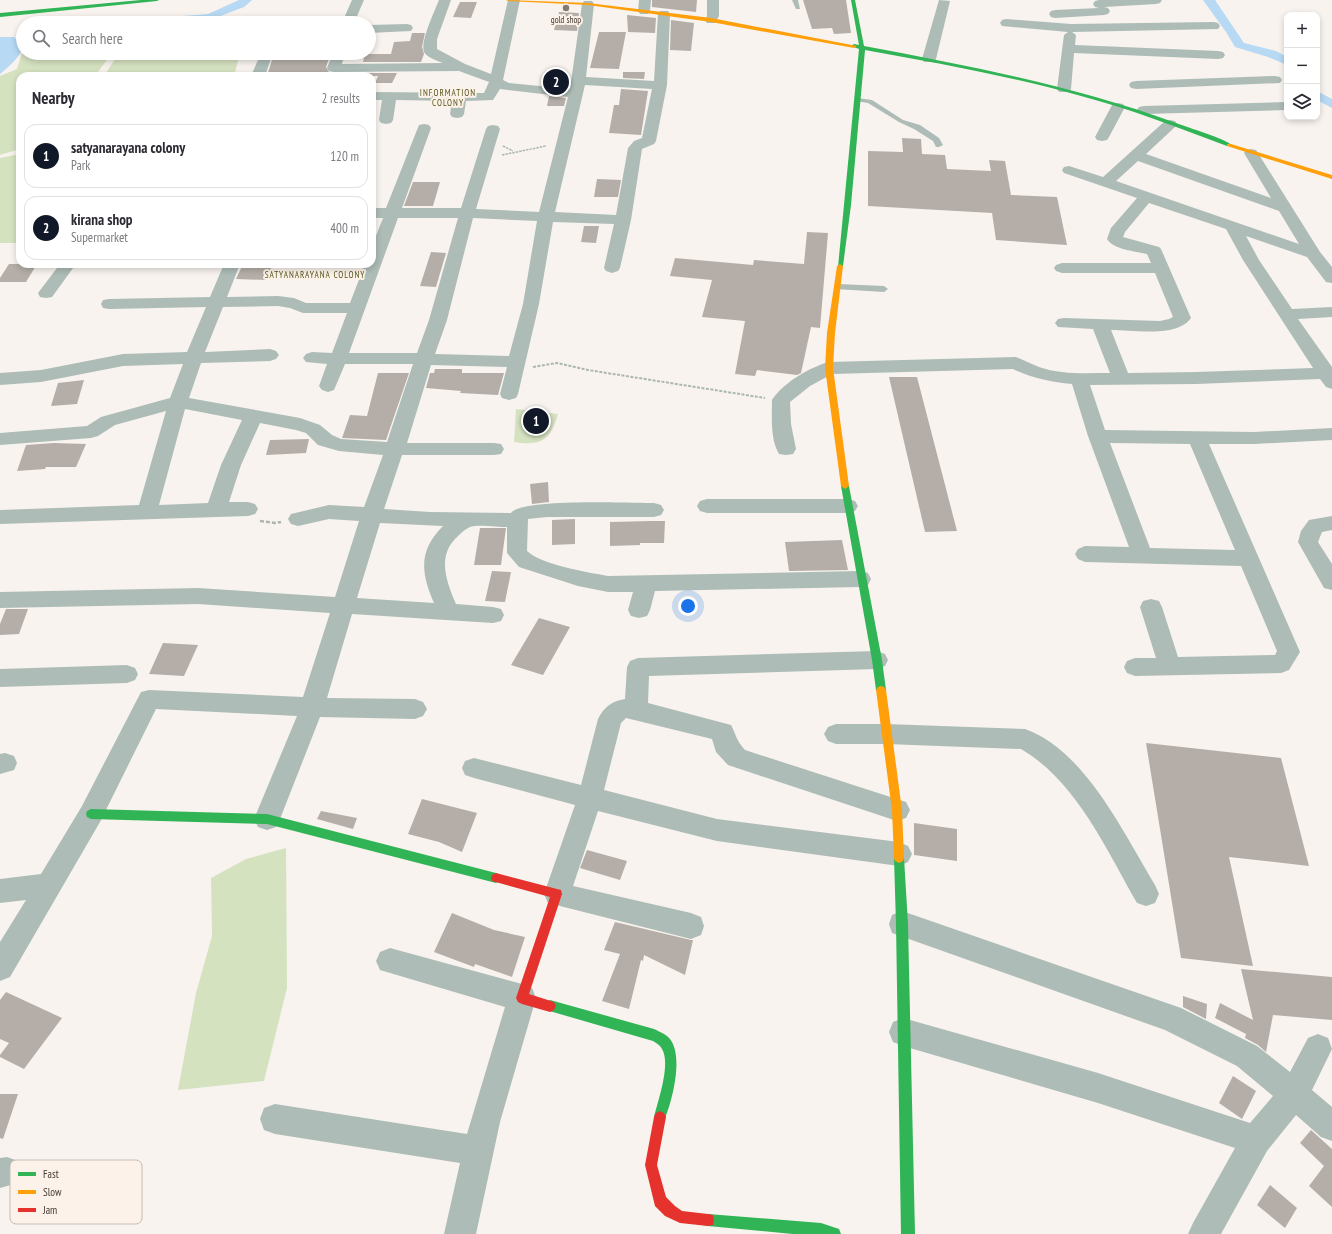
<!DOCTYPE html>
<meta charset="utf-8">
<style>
:root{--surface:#fff;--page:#f2f2f3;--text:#2b2b33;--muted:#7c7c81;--line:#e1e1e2;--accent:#111827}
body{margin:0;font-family:"PT Sans Narrow",sans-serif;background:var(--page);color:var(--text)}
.controls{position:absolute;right:12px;top:12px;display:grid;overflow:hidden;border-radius:8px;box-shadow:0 2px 6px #0003}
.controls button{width:36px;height:36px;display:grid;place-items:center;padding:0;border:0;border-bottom:1px solid var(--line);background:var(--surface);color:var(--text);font:20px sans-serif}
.you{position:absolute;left:688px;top:606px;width:14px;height:14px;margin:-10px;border:3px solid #fff;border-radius:50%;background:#1a73e8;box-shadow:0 0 0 6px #1a73e833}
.badge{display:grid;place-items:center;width:26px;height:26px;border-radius:50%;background:var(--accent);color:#fff;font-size:13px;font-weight:700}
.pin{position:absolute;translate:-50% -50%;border:2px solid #fff;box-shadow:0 1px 4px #0006}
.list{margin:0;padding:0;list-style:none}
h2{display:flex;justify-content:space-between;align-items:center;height:52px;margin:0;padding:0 16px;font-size:17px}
h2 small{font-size:13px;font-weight:400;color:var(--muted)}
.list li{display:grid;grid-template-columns:26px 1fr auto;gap:12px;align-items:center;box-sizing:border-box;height:64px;margin:0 8px 8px;padding:0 8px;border:1px solid var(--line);border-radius:12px}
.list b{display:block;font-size:15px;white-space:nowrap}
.list p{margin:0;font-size:13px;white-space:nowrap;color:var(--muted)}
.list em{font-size:13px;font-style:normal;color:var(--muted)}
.icon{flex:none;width:22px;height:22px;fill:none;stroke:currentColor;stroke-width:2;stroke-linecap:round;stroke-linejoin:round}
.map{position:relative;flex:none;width:1332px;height:1234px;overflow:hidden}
.search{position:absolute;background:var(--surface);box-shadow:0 2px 6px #0003;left:16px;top:16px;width:360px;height:44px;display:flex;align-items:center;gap:10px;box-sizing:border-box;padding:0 14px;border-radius:22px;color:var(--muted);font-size:15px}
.panel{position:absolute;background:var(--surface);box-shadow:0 2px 6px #0003;left:16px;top:72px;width:360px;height:196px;border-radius:12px}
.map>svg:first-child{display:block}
</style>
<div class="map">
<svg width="1332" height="1234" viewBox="0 0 1332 1234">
<rect width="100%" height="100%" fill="#f8f3ee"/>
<path fill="#d5e2c0" d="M23,50V53H112L95,76H20V149L0,155V76L17,69Z
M124,53H209V55H210V53H240L234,76H104L115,59Z
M20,154V238L16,243H0V158Z
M516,409L558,414C550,441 541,446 514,442Z
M286,848L287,988L264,1081L178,1090L196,993L212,936L211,878L246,859Z"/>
<path fill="#b7d9f3" d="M0,37H14L23,46C21,57 8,67 0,74Z"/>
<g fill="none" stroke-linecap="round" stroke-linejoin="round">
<path fill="#b7d9f3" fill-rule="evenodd" d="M239,0H252L244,7L210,20L177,23H127L129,21L133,20L208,14Z
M1203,0H1215L1244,43L1276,51L1287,57V65L1268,57L1235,47L1226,32Z
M1317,91L1332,99V108L1317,100Z"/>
</g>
<path fill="#b5aea8" d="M652,0H697L696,12L652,7Z
M803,0H846L851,33L834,34L832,28L812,29Z
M460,2H477L471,18L453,17Z
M559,12L579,13L577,31L554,30Z
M627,15L656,18L655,33L628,32Z
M671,20L694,23L691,51L670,50Z
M599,32H626L619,69L590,68Z
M412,33H425L422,47L424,54L421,62H363L365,54H391L394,42L410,41Z
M274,53H331L326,67L329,72L328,76H267Z
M623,72H645L644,79L623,78Z
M361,73H397L392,83H375L378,76H360Z
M554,76L570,78L568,87L552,86Z
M621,89L648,91L641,135L609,133L614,105H619Z
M549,96L566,98L564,106H547Z
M902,138L921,139L922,154L945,155L947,169L991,171L989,160L1005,161L1011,195L1057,197L1067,245L996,240L992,213L868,206V151L903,152Z
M597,179L621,180L618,197H594Z
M413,182H440L433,206H404Z
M584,226H599L596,243L581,242Z
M807,232L828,233L820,328L811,327L801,373L797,375L757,370L755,376L735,374L745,321L702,317L712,280L670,276L675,258L753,265L754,260L804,264Z
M431,252L446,253L436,287L420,286Z
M9,264H37L26,282H0V278Z
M243,264H273L266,280L236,279Z
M435,369H462V373H504L498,395L460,393L461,391L426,388L430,373H434Z
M378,373H409L386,440L342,438L350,415L367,416Z
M889,377H917L957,531L925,532Z
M84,380L77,404L51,406L58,383Z
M309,439L306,453L266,455L270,440Z
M54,443L86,444L76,467H46L45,469L17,471L26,445Z
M548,482L549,502L532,504L530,484Z
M575,519V544L552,545V520Z
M651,521H665L664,543H640V545L610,546V522Z
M480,528H506L501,565H474Z
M842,540L848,570L789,571L785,542Z
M492,571L511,572L505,602L485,601Z
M6,609H28L19,634L0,635V624Z
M539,618L570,627L543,675L511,665Z
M163,643L198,645L184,676L149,674Z
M1146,743L1281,758L1309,866L1229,857L1253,966L1181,958Z
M422,799L477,813L462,852L439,842L408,834Z
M321,811L357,818L353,829L317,819Z
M914,823L957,829V861L914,855Z
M587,850L627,861L620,880L580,868Z
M452,913L494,930L525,937L512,977L475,964L474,967L434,952Z
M615,922L691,940H693L685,975L644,955L643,961L641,960L629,1009L602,1001L620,954L604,950Z
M1241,969L1332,977V1020L1273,1015L1266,1052L1258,1045L1245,1038L1246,1034L1215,1018L1220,1003L1253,1020Z
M6,992L62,1018L24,1069L0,1057V1055L9,1043L0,1039V1000Z
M1183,996L1207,1004L1206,1019L1183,1007Z
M1233,1076L1256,1091L1242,1119L1219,1103Z
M0,1094H18L3,1139L0,1138Z
M1311,1130L1332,1149V1207L1309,1186L1324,1166L1300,1143Z
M1270,1185L1297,1208L1285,1228L1257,1205Z"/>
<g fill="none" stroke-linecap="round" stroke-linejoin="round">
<path stroke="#acb7b2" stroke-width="1.5" stroke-dasharray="2.5 1" stroke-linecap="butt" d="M503,146L513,151
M502,155L546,146"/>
<path stroke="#acb7b2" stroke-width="2" stroke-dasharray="3 1.5" stroke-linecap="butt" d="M533,367L557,363L588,370L765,398"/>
<path stroke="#acb7b2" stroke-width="2.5" stroke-dasharray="4 2" stroke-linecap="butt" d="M260,521L275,523L281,522"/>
<path fill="#adbcb7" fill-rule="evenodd" d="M792,0H798L800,9H796Z
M857,98L872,100L903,120L920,125L939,138L943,145L939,147H936L933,141L914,129L899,122L868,103L855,101V99Z
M838,284L884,286L888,289L884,292L835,289L834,287L835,285Z"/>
<path fill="#adbcb7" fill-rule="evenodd" d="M352,0H364L354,23H289L291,20L295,19L344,18Z
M439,0H451L437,39V49L465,64L491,74L508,0H520L503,80L509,83L570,89L582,4L584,1H592L594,4L586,77L654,81L658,14L660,11H668L670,14L667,85L656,141L654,144L642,149L631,220L620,268L618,271L612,273L606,271L604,268L614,224L553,222L539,304L518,394L516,398L509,400L502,398L500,394L507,367L431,365L407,443H494L501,444L504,449L501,454L494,455H402L384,509L430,512L511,513C521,498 631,503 654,503L661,505L664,510L661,515L654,517H547L528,519L527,551C542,565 587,572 608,576L860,571L868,573L871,579L868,585L860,587L655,591L650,610L647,616L639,618L631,616L628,610L633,592H608L578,586L519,567L507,553V527C498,527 477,524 470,527C465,529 459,535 455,539C437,558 447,583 456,604L493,607L501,609L504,615L501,621L493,623L352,614L327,698L415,699L423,702L427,709L423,716L415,719L320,717L280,819L276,827L267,830L258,827L254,819L297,716L156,709L100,822L10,977L0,981V942L26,900L0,903V879L41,874L82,806L141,692L149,690L303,697L330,613L198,604L0,608V592L198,588L335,597L359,521L329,519L298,526L291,524L288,519L291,514L329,505L364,507L383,455L339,451L318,445L306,433L296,430L260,423L241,465L229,502H248L255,504L258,509L255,514L248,516L0,524V510L139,505L166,411L115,425L98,436L91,438L0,445V433L87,426L101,417L170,398L183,364L123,366L41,382L0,385V373L41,370L123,354L187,352L206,307L109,309L103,308L101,304L103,300L109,299L210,297L224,264H240L227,297L278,296L294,298L306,303H350L365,264H372V246L383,218H372V208H386L419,125L424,124L429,125L431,128L402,208H461L486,129L488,126L493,125L498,126L500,129L476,209L539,212L568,97L500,89L493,100L466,101L464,114L462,117L457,118L452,117L450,114L452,101L396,100L393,120L391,123L386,124L381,123L379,120L382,100H372V92L484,93L489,82L459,71L334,72L329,71L327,68L333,53H345L342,64L443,63C438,61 426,57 424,52C420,42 435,10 439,0ZM585,85L652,89L642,138L634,141L628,148L616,215L555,212ZM398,218H458L429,320L417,353H349ZM473,218L537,221L523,304L509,356L435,354L447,320ZM278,306L290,308L303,313H347L332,353L312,352L306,354L303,358L306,362L327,364L319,386L322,390L328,392L334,390L345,364H413L387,442L341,439L332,435L320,425L300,418L189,398L201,363L270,361L276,359L279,355L276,351L270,349L205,352L223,307ZM185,409L242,420L221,465L208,503L159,505ZM380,523L443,526C418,551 421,573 434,603L357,598Z
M639,0H651L650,11L648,14H640L638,11Z
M707,0H719V16L715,23H707L705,20L707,16Z
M939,0L950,1L936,59L934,62H924L922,59Z
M1099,0H1162L1160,3L1156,4L1104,7L1108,8L1110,11L1108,14L1104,15L1055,18L1051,17L1049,14L1051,11L1055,10L1099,8L1095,7L1093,4L1095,1Z
M1006,19L1071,24L1214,22L1218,23L1220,26L1218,29L1072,32L1076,35L1075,45L1218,51L1223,52L1225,55L1223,58L1218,59L1074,53L1071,89L1069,92H1059L1057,89L1064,35L1068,32L1002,26L1000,23L1002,20Z
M407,24L411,25L413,28L411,31L369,33V25Z
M261,53H273L265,76H251Z
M1275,76L1280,77L1282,80L1280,83L1136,89L1131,88L1129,85L1131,82L1136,81Z
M1287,102V110L1144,114L1139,113L1137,110L1139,107L1144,106Z
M1118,103L1123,104L1125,107L1109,137L1107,140L1102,141L1097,140L1095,137L1111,107L1113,104Z
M1170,120L1175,121L1177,124L1175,127L1146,154L1271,198L1244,153L1246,150L1251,149L1256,150L1320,252L1332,267V283L1326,282L1307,257L1246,236L1259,260L1292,309L1332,307V317L1298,319L1332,367V389L1326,387L1320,379L1196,384L1090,385L1105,430L1254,432L1332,428V440L1254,444H1209L1300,652L1289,670L1281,673L1135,676L1127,673L1124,667L1127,661L1135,658H1156L1140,607L1143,601L1151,599L1159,601L1162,607L1178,657L1275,655L1277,651L1241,566L1085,562L1078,559L1075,554L1078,549L1085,546L1129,547L1088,436L1072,384C1051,382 1032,378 1013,369L832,374L810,386L790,402L791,424L796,449L793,454L786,455L779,454C770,439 772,416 772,400C783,383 810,367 829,362L1016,357C1024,360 1031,364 1039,367C1061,375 1087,373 1110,373L1093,329L1058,327L1055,323L1058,319L1064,318L1160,321L1169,319L1173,317L1155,273H1062L1056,271L1054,268L1056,265L1062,263H1151L1147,254C1135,251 1114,250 1107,239L1111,228L1137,198L1064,173L1062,170L1064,167L1069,166L1103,177L1165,121ZM1138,161L1279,211L1299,244L1116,181ZM1149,203L1226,229L1243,260L1313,368L1196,372L1128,373L1111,330C1133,330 1177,338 1191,318L1161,249L1159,247L1123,237L1125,232ZM1110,443L1190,444L1235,550L1150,548Z
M60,264H76L52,297L46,298L40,297L38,293Z
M707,499H848L855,501L858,506L855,511L848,513H707L700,511L697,506L700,501Z
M1332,516V530L1322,532L1318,542L1332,564V590L1324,588L1298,542L1301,531L1309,520Z
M877,651L885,654L888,660L885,666L877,669L649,676L648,703L731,725C737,737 736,740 745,750L906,802L910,810L906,818L897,821L728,765L716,752L712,739L626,718L621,723L604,790L717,819L899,842L908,846L912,854L908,862L899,866L717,841L598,811L573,886L691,913L701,917L704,926L701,935L691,939L548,903L544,894L575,805L474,778L465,775L462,768L465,761L474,758L581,785L598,719C604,707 612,701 625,699L627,667L630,661L638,658Z
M127,665L135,668L138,674L135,680L127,683L0,687V669Z
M836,724H886L1025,729C1085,750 1124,834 1155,885L1159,894L1155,903L1146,906L1137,903C1106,849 1076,781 1021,749L886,744H836L828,741L824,734L828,727Z
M5,753L14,756L17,763L14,770L0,774V754Z
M902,911L1181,1008L1257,1046L1290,1072L1308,1038L1318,1034L1328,1038L1332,1049L1312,1090L1332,1107V1141L1321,1137L1296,1115L1267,1151L1221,1234H1188L1193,1223L1235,1148L1098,1103L903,1046L893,1042L889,1032L893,1022L903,1018L1098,1073L1250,1123L1273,1096L1237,1066L1165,1030L892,933L889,924L892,915Z
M390,948L522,984L532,988L536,998L500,1122L476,1234H444L460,1163L275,1134L264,1130L260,1119L264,1108L275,1104L467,1134L505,1007L380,970L376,961L380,952Z
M7,1157L18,1161L22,1172L18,1183L0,1188V1158Z"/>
<path fill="#30b455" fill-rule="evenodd" d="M141,0H159L157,1L0,17V13Z
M851,0H855L864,46C970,66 1074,86 1176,123C1189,128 1223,138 1232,145L1227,146C1179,128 1131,109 1081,96C1010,76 937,63 865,50L851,205L843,266L840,268L838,267L859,49L851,46L854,44L859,45Z
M845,483L849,486L882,660L886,690L884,693H878L876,690L872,660L841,486Z
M91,809L267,814L496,873L500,875L501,878L500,881L496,883L267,824L91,819L87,817L86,814L87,811Z
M899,853L903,855L904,858L908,924L915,1234H901L896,924L894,858L895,855Z
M550,1000L654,1029C660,1032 666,1034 670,1039C684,1057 672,1102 664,1121L660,1123L656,1121L654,1117C658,1101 671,1064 662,1049C660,1045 656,1043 653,1041L546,1010L544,1006L546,1002Z
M708,1214L821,1223L839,1229L841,1234H793L708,1226L703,1225L702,1220L703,1215Z"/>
<path fill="#ff9f0a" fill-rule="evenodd" d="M506,0L588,3L711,18L857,46L854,48L711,22L588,5L508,1Z
M1227,144H1231L1332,175V179L1227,146Z
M840,264L843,266L835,333L833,368L849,486L845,489L841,486L825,368L827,333L837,266Z
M881,686L884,687L886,690L902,810L904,858L903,861L899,863L895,861L894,858L892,810L876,690L878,687Z"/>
<path fill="#e5322d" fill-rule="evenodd" d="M496,873L557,889L561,890L562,894L529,994L554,1002L556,1006L554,1010L550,1012L522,1004L518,1002L516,998L550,897L492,881L491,878L492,875Z
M660,1111L664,1113L666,1117L657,1165L666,1197L675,1206L682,1211L708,1214L713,1215L714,1220L713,1225L708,1226L680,1223L665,1216L655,1206L645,1165L654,1117L656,1113Z"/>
</g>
<circle fill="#837b73" stroke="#fdf2e9" stroke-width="1.5" cx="566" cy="8" r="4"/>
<g text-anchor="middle" stroke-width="4" stroke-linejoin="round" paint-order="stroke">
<g font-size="9" fill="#443a31" stroke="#fdf2e9">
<text x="566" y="23">gold shop</text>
</g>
<g font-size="9" letter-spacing="1" fill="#53551a" stroke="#fdf2e9">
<text x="448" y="96">INFORMATION<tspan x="448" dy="10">COLONY</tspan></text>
<text x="315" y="278">SATYANARAYANA COLONY</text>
</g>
</g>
<rect x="10" y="1160" width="132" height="64" rx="6" fill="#fdf2e9" stroke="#c6bbb2" stroke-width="1"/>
<rect x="18" y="1172" width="18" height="4" fill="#30b455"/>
<rect x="18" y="1190" width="18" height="4" fill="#ff9f0a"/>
<rect x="18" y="1208" width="18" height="4" fill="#e5322d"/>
<g font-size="11" fill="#443a31">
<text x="43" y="1178">Fast</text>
<text x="43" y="1196">Slow</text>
<text x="43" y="1214">Jam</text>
</g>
</svg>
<div class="controls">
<button>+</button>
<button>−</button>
<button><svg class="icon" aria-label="layers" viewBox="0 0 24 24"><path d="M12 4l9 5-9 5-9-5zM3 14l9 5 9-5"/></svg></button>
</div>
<div class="you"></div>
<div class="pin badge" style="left:536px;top:421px">1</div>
<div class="pin badge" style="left:556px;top:82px">2</div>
<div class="search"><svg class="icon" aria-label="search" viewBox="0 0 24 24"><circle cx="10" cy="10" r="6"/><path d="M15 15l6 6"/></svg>Search here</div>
<section class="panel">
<h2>Nearby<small>2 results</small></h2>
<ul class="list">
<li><span class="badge">1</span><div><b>satyanarayana colony</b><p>Park</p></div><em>120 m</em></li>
<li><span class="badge">2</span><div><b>kirana shop</b><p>Supermarket</p></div><em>400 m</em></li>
</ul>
</section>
</div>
